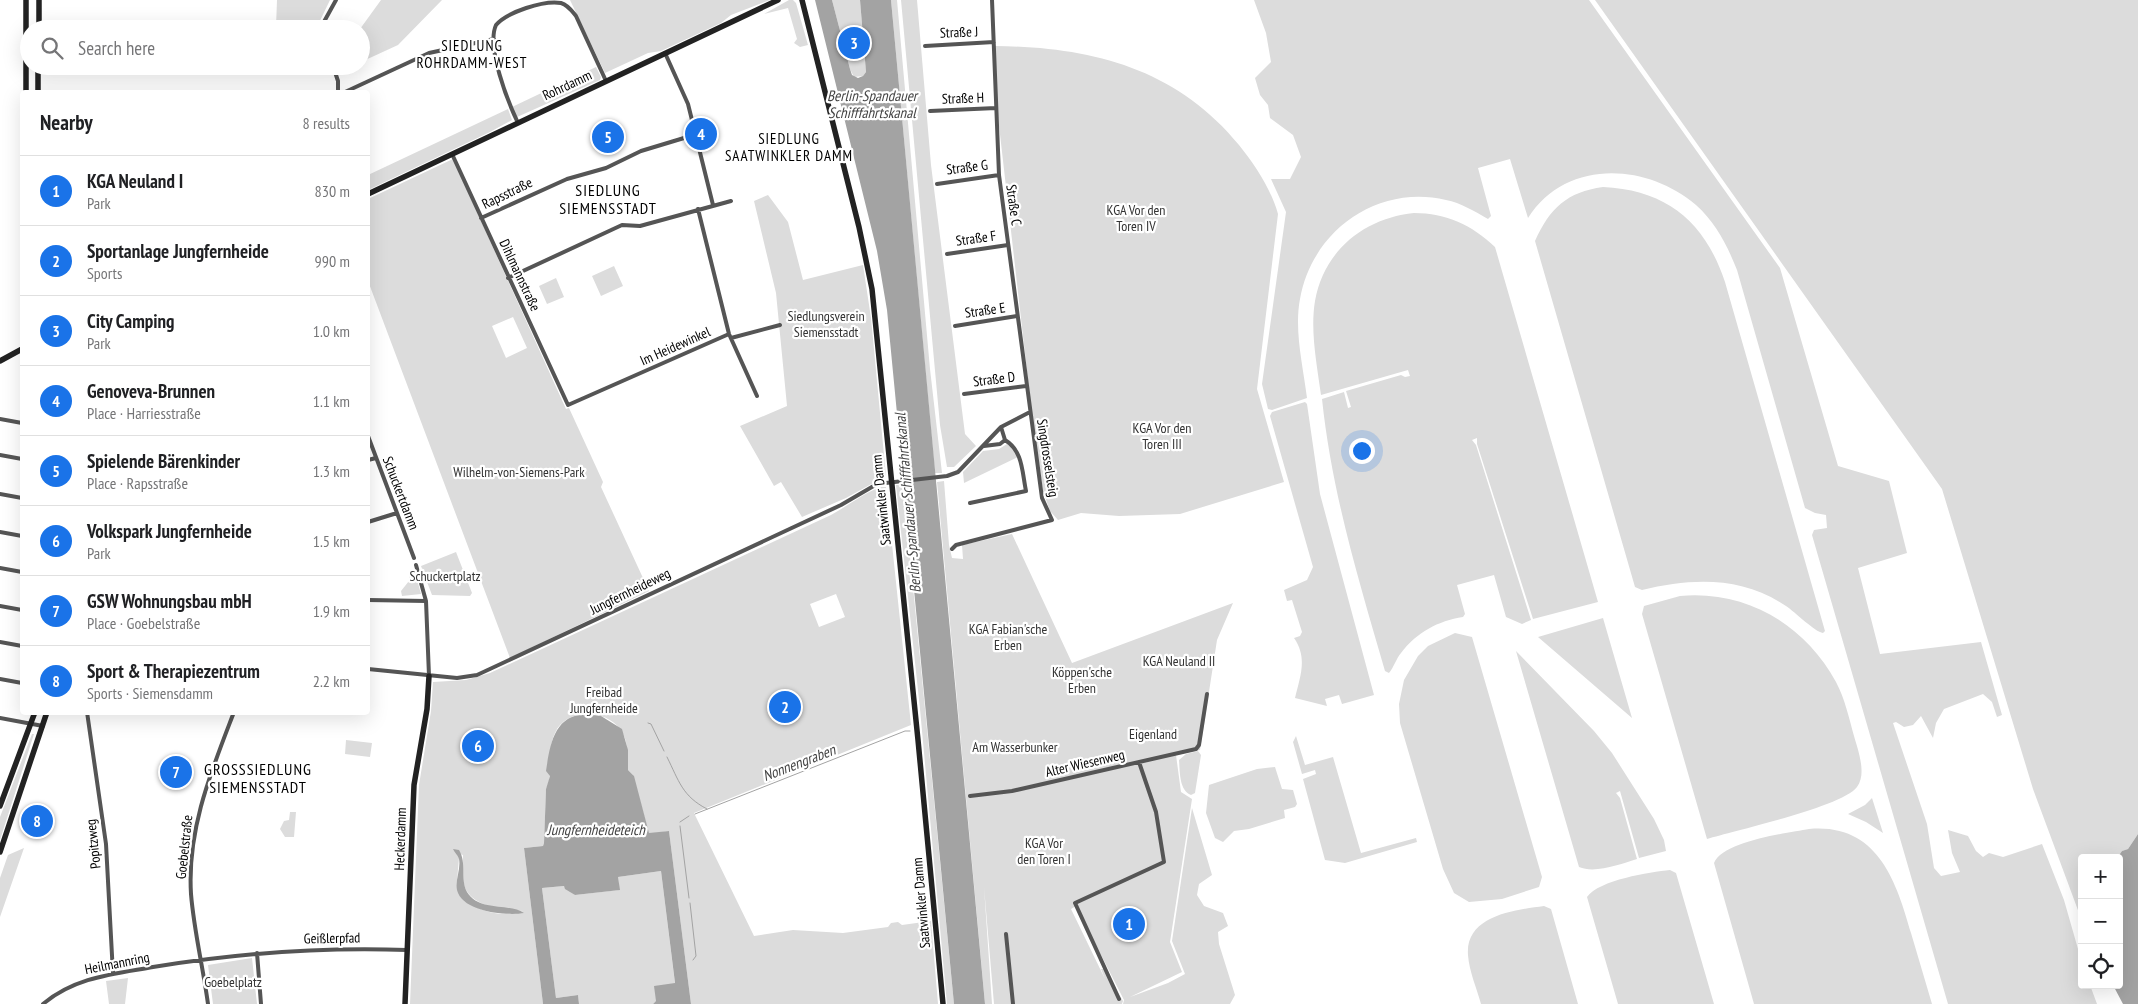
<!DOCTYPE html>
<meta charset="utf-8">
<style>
:root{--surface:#fff;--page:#f6f6f6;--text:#202124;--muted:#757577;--line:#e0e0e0;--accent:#1a73e8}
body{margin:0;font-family:"PT Sans Narrow",sans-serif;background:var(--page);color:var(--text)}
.controls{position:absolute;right:15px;bottom:15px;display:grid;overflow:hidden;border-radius:5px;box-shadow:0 5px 20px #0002}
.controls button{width:45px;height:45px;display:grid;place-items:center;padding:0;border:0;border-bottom:1px solid var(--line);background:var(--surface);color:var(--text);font:25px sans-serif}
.you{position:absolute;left:1361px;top:450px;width:18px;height:18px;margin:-12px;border:4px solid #fff;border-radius:50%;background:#1a73e8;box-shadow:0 0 0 8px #1a73e833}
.badge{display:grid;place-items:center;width:32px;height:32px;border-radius:50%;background:var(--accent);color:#fff;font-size:16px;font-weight:700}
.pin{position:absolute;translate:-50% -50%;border:2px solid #fff;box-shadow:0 1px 5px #0006}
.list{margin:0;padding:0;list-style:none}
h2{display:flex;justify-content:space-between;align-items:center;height:65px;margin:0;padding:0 20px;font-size:21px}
h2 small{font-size:16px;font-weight:400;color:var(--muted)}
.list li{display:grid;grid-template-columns:32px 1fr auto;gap:15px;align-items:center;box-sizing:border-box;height:70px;padding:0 20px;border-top:1px solid var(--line)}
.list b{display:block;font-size:19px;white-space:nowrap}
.list p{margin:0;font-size:16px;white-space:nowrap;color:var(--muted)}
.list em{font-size:16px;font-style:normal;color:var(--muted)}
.icon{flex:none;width:28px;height:28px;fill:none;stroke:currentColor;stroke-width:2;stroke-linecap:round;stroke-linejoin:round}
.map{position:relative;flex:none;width:2138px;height:1004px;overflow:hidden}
.search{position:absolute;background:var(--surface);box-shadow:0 5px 20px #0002;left:20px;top:20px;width:350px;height:55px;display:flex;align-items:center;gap:12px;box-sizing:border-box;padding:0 18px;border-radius:28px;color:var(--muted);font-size:19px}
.panel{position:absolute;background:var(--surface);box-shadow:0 5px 20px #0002;left:20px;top:90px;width:350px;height:625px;border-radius:5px}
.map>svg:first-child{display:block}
</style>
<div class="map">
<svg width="2138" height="1004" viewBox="0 0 2138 1004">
<rect width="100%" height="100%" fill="#fff"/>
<path fill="#dcdcdc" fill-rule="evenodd" d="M277,0H330L316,29L276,27Z
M381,0H442L398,45L361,62L360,29Z
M570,0H770L731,15L721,23L661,51L648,53L605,73Z
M789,0H793L796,3L808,45L800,47L794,43L797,39L788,8L764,14Z
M832,0H860L866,72L863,76L854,77L850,69Z
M891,0H897L930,369L942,473H935Z
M901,0H917L931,165L965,434L976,446L954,467H947L940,425Z
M1254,0H1589L1780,268L1838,466L1889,481L1907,553L1858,568L1880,654L1981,642L2002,715L1997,717L1992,702L1983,694L1944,709L1936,723L1933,738L1921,716L1913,725L1904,727L1896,722L1893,723L1927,824L1934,868L1941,876L1960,872L1952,853L1948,830L1968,836L1976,851L1983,857L1989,853L2003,857L2042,844L2064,900L2082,963V985H2090L2097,1004H1948L1812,535L1814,530L1827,528L1826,515L1815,513L1805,508L1737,270C1727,245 1716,223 1696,205C1646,162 1565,159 1528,218L1510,159L1478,168L1491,216L1488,219C1474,211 1461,203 1446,200C1377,184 1312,231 1300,299C1294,330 1303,366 1307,398L1272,410L1268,409L1262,384L1286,212L1271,179H1290L1301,157L1293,135L1270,118L1268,105L1260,95L1255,78L1271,62L1266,33Z
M1595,0H2138V834L2128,849L2122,851L2117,858H2082V921L2033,789L1942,489Z
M995,46C1091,47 1176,68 1239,145C1255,165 1271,189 1278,214L1257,389L1284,482L1180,514L1119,516L1081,513L1058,520L1050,511L1043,491L1032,415L997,108Z
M596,67L601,77L600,80L517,117L512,107Z
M508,109L512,120L490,132L368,190V175Z
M453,159L566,409L569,408L603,482L601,487L649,591L510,658L368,281V199ZM513,317L527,348L506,358L492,326Z
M1603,187C1667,190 1705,222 1725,282L1825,631L1823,633C1815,632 1795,612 1786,606C1742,576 1692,578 1642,590L1635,587L1535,241C1550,208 1567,192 1603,187Z
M768,195L788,222L803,280L863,265L871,318L886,476L846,498L802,517L781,482L774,486L740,426L787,406L776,293L754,201Z
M1414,213C1446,213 1472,225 1495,247L1598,602L1533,619L1477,444V438L1472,440L1476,445L1531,620L1522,624L1506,617L1494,575L1457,585L1465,614L1463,617C1438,621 1417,632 1401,653C1396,659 1394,667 1389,673L1385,671C1359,581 1332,494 1322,399L1344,392L1348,408L1351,407L1346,391L1401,375L1405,377L1410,376L1408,370L1321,395C1317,365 1310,331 1315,301C1324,250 1365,218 1414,213Z
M614,266L623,286L601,296L592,276Z
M556,278L564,297L547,304L539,286Z
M1305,402L1307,404L1320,494L1374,695L1342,704L1339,695L1325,699L1327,706L1295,698C1300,677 1308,658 1294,638L1300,636L1302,632L1292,600L1287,601L1284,590L1307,580L1313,567L1270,416L1272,412Z
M1007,444L1011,446L1018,457L964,483L963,472L983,451L999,449Z
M944,481L949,545L952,558L963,559L962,545L1012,534L1072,663L1233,603L1217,640L1200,750L1176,755L1181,792L1192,799L1170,942L1182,972L1130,997L1168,983L1185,974L1172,941L1192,808L1212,875L1199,884L1197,895L1204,906L1223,913L1228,926L1218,932L1219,944L1235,995L1230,1004H1123L1124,1000L1076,906L1071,909L1105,979L1101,969H1104L1123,1001L1122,1004H994L984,887L992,1004H985L937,482Z
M896,485H903L954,1004H947L920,709Z
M881,487H886L911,725L694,813L754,936L793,930L843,933L888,927L891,923L898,922L902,925L931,921L938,1004H691L669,831L649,834L633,775L628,770C626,756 630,742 620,729C605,709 566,708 555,733C546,751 555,772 546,789L544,843L543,846L524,848L543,1004H410L419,785L431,711L433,682L466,680L490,673L831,515C848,506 863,493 881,487ZM836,594L845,617L819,627L810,604ZM456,853L463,855C463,865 463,875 464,884C469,907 504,910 523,911C500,918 485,912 464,901L457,881L459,858Z
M456,552L472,593L470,596L432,595L421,566Z
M414,569L421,594L402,596L401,591L409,581L410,570Z
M1680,596C1746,590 1804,624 1836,682C1845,699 1849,718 1854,736C1858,750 1867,774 1857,787C1842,807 1736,830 1707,839L1642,614L1644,606Z
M1603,618L1632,718L1538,637Z
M1455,633L1472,637L1542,877L1539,887L1502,899L1469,902L1454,893L1443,869L1400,723L1399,704L1404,680L1418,656L1428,646Z
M1516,651L1594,731L1612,753L1654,819L1664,840L1666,851L1639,858L1620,791L1616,793L1620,798L1637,859C1621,864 1595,874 1579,867Z
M32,734H34L0,840V817Z
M1296,736L1305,765L1333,757L1361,853L1416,838L1417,842L1345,863L1325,860L1303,779L1316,774L1315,770L1302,774L1293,742Z
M346,740L372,743L370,757L345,754Z
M1198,751L1201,755L1195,793L1191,795C1179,790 1180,772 1179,760L1186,754Z
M1275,767L1282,789L1293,790L1297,804L1295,807L1284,810L1285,818L1249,829L1234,831L1223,842L1215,838L1206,813L1209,785L1257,769Z
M1872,798L1883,833L1866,822L1848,814L1865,805Z
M290,812H296L294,837H285L280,829L284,821L289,820Z
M1809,829C1877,823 1896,880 1911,933C1918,957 1925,980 1932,1004H1754L1714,863C1723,841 1787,833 1809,829Z
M24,848L0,917V878L8,855Z
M1670,870L1676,873L1714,1004H1618L1587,897C1599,880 1650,872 1670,870Z
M661,871L675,984L653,1004H579L578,995L556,998L542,888L564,886L575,895L619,890L618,877Z
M1544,906L1551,909L1578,1004H1481C1477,989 1469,971 1468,955C1465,916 1514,910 1544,906Z
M252,958L257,1004H213L208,965Z
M128,978L125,1004H109L106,981Z"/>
<path fill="#a3a3a3" d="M815,0H832L850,69L852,75L858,78L863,76L866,72L860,0H891L985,1004H954L887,310L877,251Z
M586,714L601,716L622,729L628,750V770L634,776L649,833L669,831L691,1004H653L656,1001L654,986L675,983L661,871L618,877L620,890L575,895L565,889L564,886L542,888L556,998L578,995L579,1004H543L524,848L543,846L544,843L546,789L550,776L546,771C550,745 554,715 586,714Z
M2138,834V1004H2123L2114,987L2119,985V966L2123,963L2119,961V858H2117L2122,851L2128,849Z
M453,849L459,850C467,863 460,879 467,892C479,912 510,903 524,913C507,916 462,912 457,890C455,880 461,869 459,859C458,855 454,852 453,849Z"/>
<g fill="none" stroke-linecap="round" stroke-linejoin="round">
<path stroke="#a3a3a3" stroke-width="1" d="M648,723L651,724L664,751
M667,757C679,781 682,796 707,809
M695,814L905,731H910
M680,822L689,816
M680,826L689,898
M690,903L696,956L693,960"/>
<path stroke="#d9d9d9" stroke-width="4" stroke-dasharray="4 2" stroke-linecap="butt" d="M684,138L691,136"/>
<path stroke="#555" stroke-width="4" d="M320,29L336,0
M925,46L994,42
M665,53L688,104L713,205
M333,66L338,81V92
M345,92L429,53L494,39
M930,111L996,108
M518,123C508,102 486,47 496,25C507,12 544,0 561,3C568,5 572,11 576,16L606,81
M452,154L568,405L729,334
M937,184L999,175
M698,209L729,334L757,396
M481,218L567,179L606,168L641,151L684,138
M947,254L1008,245
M508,278L622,225L640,226L731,201
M955,326L1017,316
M731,338L780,325
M964,394L1026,386
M0,419L22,423
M1001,427L1005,440
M368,436L414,558
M984,446L1000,444L1005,440
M0,455L22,459
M368,460L376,458
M0,494L22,498
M970,503L1026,491C1022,472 1023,451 1005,440
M368,522L397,513
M0,532L22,536
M952,549L956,545L1052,520L1042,498L999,175L992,0
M416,565L426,601L429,676
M0,568L22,572
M368,600L426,601
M0,606L22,610
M0,642L22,646
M368,669L457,678L477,675L841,505L877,484L947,476L958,472L1001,427L1030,412
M0,679L22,683
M87,712L106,844L113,974
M0,718L43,726
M970,796L1012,791L1196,749L1199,745L1207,694
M1006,934L1013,1004
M257,953L261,1004
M1119,999L1075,903L1164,862L1156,812L1139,762
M43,1004C75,977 114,974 153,967C238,953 322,947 407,950
M208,1004C203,967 194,931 191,894C187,829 211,772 234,712"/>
<path stroke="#222" stroke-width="5.5" d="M26,0V92
M802,0L859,227L872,289L918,740L943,1004
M39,29V0
M38,92V66
M368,194L778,0
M0,361L22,349
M0,806L35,712
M0,852L47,712
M405,1004L414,785L427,709L429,676"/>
</g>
<g text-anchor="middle" stroke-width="4.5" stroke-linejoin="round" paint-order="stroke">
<g font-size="14" fill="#000" stroke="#fff">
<text transform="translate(959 32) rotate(-2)" y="5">Straße J</text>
<text transform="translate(567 85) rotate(-25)" y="5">Rohrdamm</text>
<text transform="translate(963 98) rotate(-2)" y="5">Straße H</text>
<text transform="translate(967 167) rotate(-7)" y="5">Straße G</text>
<text transform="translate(507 193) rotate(-26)" y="5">Rapsstraße</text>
<text transform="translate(1014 205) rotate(82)" y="5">Straße C</text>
<text transform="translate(976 238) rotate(-8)" y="5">Straße F</text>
<text transform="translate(520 275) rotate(65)" y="5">Dihlmannstraße</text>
<text transform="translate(985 310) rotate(-8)" y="5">Straße E</text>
<text transform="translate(675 346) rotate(-24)" y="5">Im Heidewinkel</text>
<text transform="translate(994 379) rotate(-7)" y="5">Straße D</text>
<text transform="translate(1048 458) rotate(81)" y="5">Singdrosselsteig</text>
<text transform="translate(401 493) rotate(69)" y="5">Schuckertdamm</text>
<text transform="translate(881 500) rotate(-96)" y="5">Saatwinkler Damm</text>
<text transform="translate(630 591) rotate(-26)" y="5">Jungfernheideweg</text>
<text transform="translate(1085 763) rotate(-13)" y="5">Alter Wiesenweg</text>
<text transform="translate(400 839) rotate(-88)" y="5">Heckerdamm</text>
<text transform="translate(93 844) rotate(-96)" y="5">Popitzweg</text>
<text transform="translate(184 847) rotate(-84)" y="5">Goebelstraße</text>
<text transform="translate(921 903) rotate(-95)" y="5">Saatwinkler Damm</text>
<text transform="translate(332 938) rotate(-1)" y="5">Geißlerpfad</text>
<text transform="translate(117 963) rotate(-11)" y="5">Heilmannring</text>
</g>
<g font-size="14" fill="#333" stroke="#fff">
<text x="1136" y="215">KGA Vor den<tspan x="1136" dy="16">Toren IV</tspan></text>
<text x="826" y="321">Siedlungsverein<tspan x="826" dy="16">Siemensstadt</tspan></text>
<text x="1162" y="433">KGA Vor den<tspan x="1162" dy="16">Toren III</tspan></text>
<text x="519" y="477">Wilhelm-von-Siemens-Park</text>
<text x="445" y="581">Schuckertplatz</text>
<text x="1008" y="634">KGA Fabian'sche<tspan x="1008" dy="16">Erben</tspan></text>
<text x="1179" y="666">KGA Neuland II</text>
<text x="1082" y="677">Köppen'sche<tspan x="1082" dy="16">Erben</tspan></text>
<text x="604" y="697">Freibad<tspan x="604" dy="16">Jungfernheide</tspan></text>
<text x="1153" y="739">Eigenland</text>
<text x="1015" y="752">Am Wasserbunker</text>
<text x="1044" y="848">KGA Vor<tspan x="1044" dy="16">den Toren I</tspan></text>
<text x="233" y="987">Goebelplatz</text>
</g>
<g font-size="15" letter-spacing="1" fill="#000" stroke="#fff">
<text x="472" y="51">SIEDLUNG<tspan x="472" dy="17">ROHRDAMM-WEST</tspan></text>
<text x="789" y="144">SIEDLUNG<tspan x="789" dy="17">SAATWINKLER DAMM</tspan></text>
</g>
<g font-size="15" font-style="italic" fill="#444" stroke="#fff">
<text x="872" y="101">Berlin-Spandauer<tspan x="872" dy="17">Schifffahrtskanal</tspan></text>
<text transform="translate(908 503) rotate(-95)" y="5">Berlin-Spandauer Schifffahrtskanal</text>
<text transform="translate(799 763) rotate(-21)" y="5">Nonnengraben</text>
<text x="596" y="835">Jungfernheideteich</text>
</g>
<g font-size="16" letter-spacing="1" fill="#000" stroke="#fff">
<text x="608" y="196">SIEDLUNG<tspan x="608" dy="18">SIEMENSSTADT</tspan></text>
<text x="258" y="775">GROSSSIEDLUNG<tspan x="258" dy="18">SIEMENSSTADT</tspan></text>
</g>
</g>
</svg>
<div class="controls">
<button>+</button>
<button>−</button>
<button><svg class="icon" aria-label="locate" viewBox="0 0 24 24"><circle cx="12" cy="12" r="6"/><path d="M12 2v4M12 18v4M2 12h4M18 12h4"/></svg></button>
</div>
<div class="you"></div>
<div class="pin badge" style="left:1129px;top:924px">1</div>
<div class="pin badge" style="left:785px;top:707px">2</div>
<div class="pin badge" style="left:854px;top:43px">3</div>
<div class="pin badge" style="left:701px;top:134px">4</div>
<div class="pin badge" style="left:608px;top:137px">5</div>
<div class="pin badge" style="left:478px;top:746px">6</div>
<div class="pin badge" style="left:176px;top:772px">7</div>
<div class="pin badge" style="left:37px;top:821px">8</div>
<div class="search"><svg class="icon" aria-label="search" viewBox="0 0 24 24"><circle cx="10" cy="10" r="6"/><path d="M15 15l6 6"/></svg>Search here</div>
<section class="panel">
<h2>Nearby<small>8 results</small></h2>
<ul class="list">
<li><span class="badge">1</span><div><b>KGA Neuland I</b><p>Park</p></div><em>830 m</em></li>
<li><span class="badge">2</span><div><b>Sportanlage Jungfernheide</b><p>Sports</p></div><em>990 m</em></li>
<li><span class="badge">3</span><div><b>City Camping</b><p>Park</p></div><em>1.0 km</em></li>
<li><span class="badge">4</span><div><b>Genoveva-Brunnen</b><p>Place · Harriesstraße</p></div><em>1.1 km</em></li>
<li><span class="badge">5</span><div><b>Spielende Bärenkinder</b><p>Place · Rapsstraße</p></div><em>1.3 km</em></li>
<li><span class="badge">6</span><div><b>Volkspark Jungfernheide</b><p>Park</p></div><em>1.5 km</em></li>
<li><span class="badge">7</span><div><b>GSW Wohnungsbau mbH</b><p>Place · Goebelstraße</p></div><em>1.9 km</em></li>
<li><span class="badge">8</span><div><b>Sport &amp; Therapiezentrum</b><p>Sports · Siemensdamm</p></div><em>2.2 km</em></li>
</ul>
</section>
</div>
